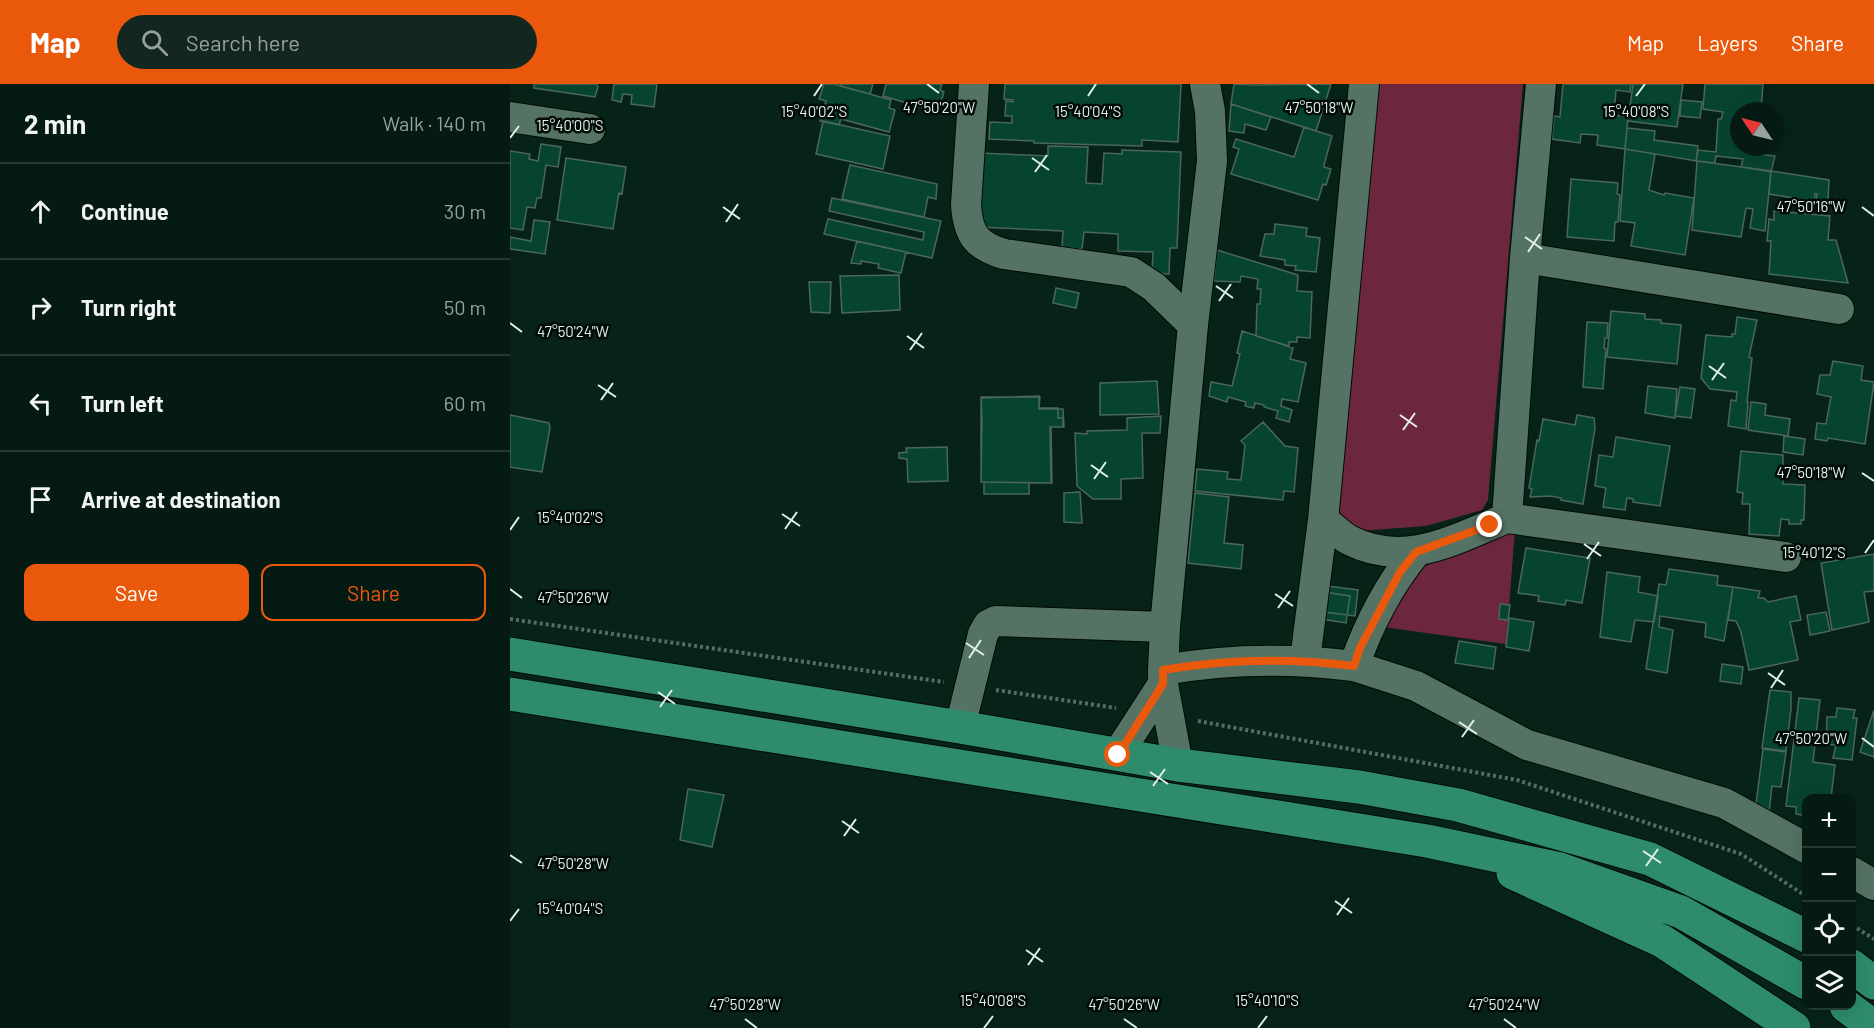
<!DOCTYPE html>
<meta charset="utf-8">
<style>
:root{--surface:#051a12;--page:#132720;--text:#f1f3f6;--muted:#97a19f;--line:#263832;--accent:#ea580c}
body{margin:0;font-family:Barlow,sans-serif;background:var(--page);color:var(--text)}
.controls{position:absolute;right:18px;bottom:18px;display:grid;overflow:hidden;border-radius:12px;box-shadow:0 6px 24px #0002}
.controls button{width:54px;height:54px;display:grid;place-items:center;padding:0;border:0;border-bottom:2px solid var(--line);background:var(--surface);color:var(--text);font:30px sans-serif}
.compass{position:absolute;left:1220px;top:18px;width:54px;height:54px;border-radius:50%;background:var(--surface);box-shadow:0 6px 24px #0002;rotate:305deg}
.stop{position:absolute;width:18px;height:18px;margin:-14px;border:4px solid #ea580c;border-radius:50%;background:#fff}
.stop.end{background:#ea580c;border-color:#fff;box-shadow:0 2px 6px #0008}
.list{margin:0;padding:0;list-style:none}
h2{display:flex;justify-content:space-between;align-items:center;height:78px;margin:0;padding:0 24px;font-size:26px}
h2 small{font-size:20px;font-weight:400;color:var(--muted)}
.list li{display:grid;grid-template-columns:39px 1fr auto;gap:18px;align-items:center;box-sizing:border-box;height:96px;padding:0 24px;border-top:2px solid var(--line)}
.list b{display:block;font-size:22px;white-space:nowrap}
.list em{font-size:20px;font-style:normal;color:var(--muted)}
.actions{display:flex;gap:12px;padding:18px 24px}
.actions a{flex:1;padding:14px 0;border:2px solid var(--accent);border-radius:12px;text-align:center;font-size:21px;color:var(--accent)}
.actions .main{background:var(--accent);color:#fff}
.icon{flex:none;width:33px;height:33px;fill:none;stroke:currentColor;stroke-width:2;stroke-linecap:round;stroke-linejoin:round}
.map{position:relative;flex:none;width:1364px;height:944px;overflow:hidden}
header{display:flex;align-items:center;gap:36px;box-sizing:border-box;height:84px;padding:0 30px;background:var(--accent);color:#fff}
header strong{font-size:28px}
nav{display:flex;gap:33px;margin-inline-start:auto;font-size:21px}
.search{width:420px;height:54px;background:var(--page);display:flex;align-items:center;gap:15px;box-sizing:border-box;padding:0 21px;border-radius:33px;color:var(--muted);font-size:22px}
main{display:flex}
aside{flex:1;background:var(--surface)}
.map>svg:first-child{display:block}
</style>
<header>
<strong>Map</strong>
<div class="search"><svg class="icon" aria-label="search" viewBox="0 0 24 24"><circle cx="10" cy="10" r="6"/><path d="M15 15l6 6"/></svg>Search here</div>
<nav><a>Map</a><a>Layers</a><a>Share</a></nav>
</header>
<main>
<aside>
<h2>2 min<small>Walk · 140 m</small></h2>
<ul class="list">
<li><svg class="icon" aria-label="ahead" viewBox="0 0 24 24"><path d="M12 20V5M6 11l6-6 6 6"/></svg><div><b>Continue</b></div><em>30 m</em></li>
<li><svg class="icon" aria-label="right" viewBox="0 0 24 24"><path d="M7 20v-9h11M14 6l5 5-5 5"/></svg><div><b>Turn right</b></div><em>50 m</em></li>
<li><svg class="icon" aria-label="left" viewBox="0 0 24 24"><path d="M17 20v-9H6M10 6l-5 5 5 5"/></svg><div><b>Turn left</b></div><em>60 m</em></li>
<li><svg class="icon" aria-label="arrive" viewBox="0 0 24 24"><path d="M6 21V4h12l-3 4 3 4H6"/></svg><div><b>Arrive at destination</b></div></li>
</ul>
<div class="actions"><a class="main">Save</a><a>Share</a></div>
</aside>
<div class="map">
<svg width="1364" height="944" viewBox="0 0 1364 944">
<rect width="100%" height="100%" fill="#072318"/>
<path fill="#6c273f" d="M864,0H1013L978,416L972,426L916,442L849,447L837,439L826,422Z
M993,446H1005L996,560L873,543L902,488Z"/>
<path fill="#07442f" stroke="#4a675a" stroke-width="1.5" d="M24,0H87L88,3L85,13L24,4Z
M104,0H147L144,23L121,20L122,11L113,10L111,18L102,16Z
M314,0H324L381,16L379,24L385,26L379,48L331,35L329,41L310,37L316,17L309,15Z
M331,0H363L360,10L330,2Z
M376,0H432L430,6L434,8L428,28L373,12Z
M495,0H671L668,58L632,56V62L524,59V57L479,55L480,38L502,39V32H495L496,17L503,18V16L494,15Z
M724,0L744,1L821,0L806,47L721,20Z
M1053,0H1121L1120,8L1106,6L1104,31L1118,33L1115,65L1087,61L1088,51L1071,50L1070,59L1042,55L1044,32L1050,33Z
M1123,0H1173L1167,43L1118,37Z
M1195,0H1253L1251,27H1229V63H1247V70L1265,72L1261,88L1231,83L1233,75L1206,72L1205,79L1186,77L1188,66L1206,68L1208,35H1211L1213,28L1193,25Z
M1171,16L1192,18L1190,34L1170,32Z
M721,20L761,33L756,46L735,40L734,49L719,47Z
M313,37L380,52L373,85L306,70Z
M794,43L822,52L814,81V83L821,85L816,101L813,100L808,116L721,90L729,65L723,63L726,55L784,73Z
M1117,44L1145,47L1144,56L1188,62L1186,77L1115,65Z
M31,60L51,63L48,83L36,81L31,114H27L25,124L17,123L13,146L0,144V67L20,70L19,75L28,77Z
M538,62L578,63L576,99L592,100L594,69L612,70V66L671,68L667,164H660L659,190L642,189L643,168L608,167V150L574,148L572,165L552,164L553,147L469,143L471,69L538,72Z
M1115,65L1145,70L1139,106L1154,111L1155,109L1184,114L1175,171L1121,162L1125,139L1110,137Z
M56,74L116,83L112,110L109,109L103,145L47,136Z
M1187,77L1261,87L1255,147L1240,144L1243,125L1236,124L1231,153L1182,146Z
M340,81L427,100L426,115L418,113L414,133L332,115Z
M1261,87L1319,96L1318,117L1306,116L1307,110H1305L1304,117L1259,110Z
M1061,95L1108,99L1107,110L1110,111L1108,138H1105L1104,157L1057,153Z
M322,114L431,137L422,174L314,150L318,135L413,156L414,148L319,127Z
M1264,127L1320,132L1318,156H1326L1338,199L1259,190L1261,157H1257L1259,135L1264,136Z
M24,136L40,138L35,170L0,165V153L21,157Z
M765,140L797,144L796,152L810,154L806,188L785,186L786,182L775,181V176L750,172L755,150H764Z
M347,157L396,168L391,189L368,184L369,180L351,177V180L341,179Z
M707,166L788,191L787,207L802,208L800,254L787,253V258H779V262L746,252L747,220H750L751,205H747L748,195L731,192L730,198L704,197Z
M389,191L390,226L332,229L330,192Z
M299,198H321L320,229L301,228Z
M546,204L569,209L566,224L543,219Z
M1101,227L1135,230V235L1151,236V239L1171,241L1167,280L1097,273Z
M1227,233L1247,236L1239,273L1242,274L1237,318H1238L1236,345L1218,342L1221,316L1226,317L1227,308L1200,305L1191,294L1196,251L1222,253V250H1225Z
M1077,238L1098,239L1097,254H1095L1094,264L1096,265L1093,305L1073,303Z
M732,247L783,264L780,275L796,279L788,318L772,315L771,322L782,326L779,338L766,334L768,327L754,323V321L745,319L744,324L735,322L736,318L718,313L717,318L699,312L701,298L722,302L730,270L727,269Z
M1323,277L1353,282L1351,296L1364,298L1355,360L1318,354L1317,357L1305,355L1307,339L1316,340L1321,313L1307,310L1310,291H1320Z
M647,297L649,330L590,331V299Z
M1138,302L1167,305L1165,334L1135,329Z
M1170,303L1185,305L1181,334L1165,332Z
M529,312V325H553L554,343H541L542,399H519V410H474V398H471V314Z
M471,313H530L529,324H548V334H553V343H540L541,399L471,398L472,333Z
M1241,318L1256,320L1255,331L1280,335L1278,352L1238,346Z
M0,331L39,339L40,344L32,388L0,383Z
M1067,331L1084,334L1085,344L1073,420L1051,416V414L1041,412L1020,413L1022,405L1019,404L1027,356L1029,357L1033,335L1065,341Z
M651,332L650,349H632L633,394L611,395V415H583L567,402L565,349L577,350V347L617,346V334Z
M753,338L775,362L788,364L784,408L774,407L773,416L685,407L687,385L718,388L717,395L731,396L735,361L731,357Z
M1274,352L1295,355L1293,371L1273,368Z
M1106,353L1160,362L1150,422L1123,418V415L1117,414L1115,426L1093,423L1096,404L1085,402L1089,371L1103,373Z
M437,363L438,397L398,398L397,375L389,374V369L397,368L396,364Z
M1231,367L1273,371V400L1295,401L1294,436H1291V440H1279V436L1271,435L1269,452L1239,450L1240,420H1232L1233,409L1227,408Z
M570,408L572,439L554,438V409Z
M685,409L719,413L714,459L733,461L731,485L678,479Z
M1016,464L1080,474L1072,519L1056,516L1055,521L1028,517L1029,512L1008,509Z
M1364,470V507L1354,508L1359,538L1322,546L1311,479Z
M1159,485L1208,492L1207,501L1223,503L1214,557L1195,553L1196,539L1150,532L1149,543L1163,546L1157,589L1136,585L1149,500L1156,501Z
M1097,488L1130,493L1128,508L1148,512L1144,538L1125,536L1121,558L1090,553Z
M810,501L848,506L845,532L806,527Z
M1223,503L1250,507L1248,514H1254L1258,518L1286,512L1291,536L1280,538L1288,576L1239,586L1231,548L1226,537L1218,536Z
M793,505L840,512L836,539L792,532Z
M990,520L1000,521L998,536L989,535Z
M1316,528L1320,547L1300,551L1297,531Z
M999,534L1024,538L1019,567L996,563Z
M949,557L986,563L983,585L945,579Z
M1212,580L1233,583L1231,600L1210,597Z
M1260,606L1281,608V625L1276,667L1252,664Z
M1289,614L1310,616L1303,678L1325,681L1321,714H1296V732L1286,730V723L1276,722Z
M1327,624L1345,626L1343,634H1347L1342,676L1323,674L1326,661L1316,660L1317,633H1326Z
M1364,626V673L1350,668Z
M1253,665L1276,668L1271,703L1262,702L1259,729L1245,728Z
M178,705L214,711L202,763L170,756Z"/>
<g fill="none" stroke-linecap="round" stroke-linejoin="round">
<g stroke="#000c04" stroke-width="32">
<path id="minor" d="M464,0L456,121C458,150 466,162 494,170L621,188L644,203L683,241
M0,33L80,45
M1015,174L1329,225
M997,434L1015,174L1031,0
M813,436C822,442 830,451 839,456C895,485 945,455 997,434L1276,473
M795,576L813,436L854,0
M844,582L906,602L1017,661L1214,719L1296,764
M653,586L655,543L683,241L702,77L700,27L695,0
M450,643L473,550L478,541L486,537L655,543
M607,671L653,600
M668,681L653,600V586C715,575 781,574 844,582C858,542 879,501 906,468
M1342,788L1364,801"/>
</g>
<g stroke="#000c04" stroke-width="35">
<path id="primary" d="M0,570L450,643L668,681L849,703L948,721L1140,775L1296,852
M0,610L917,757L1050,785L1171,828L1296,899
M1003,789L1152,857L1284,944
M1342,882L1364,899
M1336,922L1364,943"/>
</g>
<path stroke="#556d63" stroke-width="4" stroke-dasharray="3 3" stroke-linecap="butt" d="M0,535L434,598
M486,606L606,624
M688,637L1007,696L1231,770L1296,812
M1342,841L1364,855"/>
<use href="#minor" stroke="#557365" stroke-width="30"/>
<use href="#primary" stroke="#2e8c6d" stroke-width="33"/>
</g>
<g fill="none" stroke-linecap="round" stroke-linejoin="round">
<path stroke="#ea580c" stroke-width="8" d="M608,671L653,600V586C716,575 781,574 844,582L850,564L890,488L906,468L980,441"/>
</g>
<path fill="none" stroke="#e0f0e8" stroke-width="2" d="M417,0L429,9M797,0L809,9M304,12L312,0M578,12L586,0M1126,12L1135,0M0,54L9,42M522,74L539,86M525,88L537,71M213,123L230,135M1352,123L1364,132M216,138L228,120M1015,153L1032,165M1018,168L1030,150M706,202L723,214M709,217L721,200M0,239L12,248M397,252L414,264M400,266L412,249M1199,282L1216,294M1202,296L1214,279M88,301L106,313M91,316L103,299M890,331L907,343M893,346L905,329M581,381L598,393M1352,389L1364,397M584,395L596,378M272,430L290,442M275,445L287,428M0,446L9,433M1074,460L1091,472M1355,469L1364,456M1077,475L1089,458M0,505L12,514M765,510L783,522M768,524L780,507M456,559L474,571M459,574L471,556M1258,589L1275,601M1261,604L1273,586M148,608L165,620M150,623L162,606M949,638L967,650M952,653L964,636M1352,654L1364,663M640,688L658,700M643,702L655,685M332,737L349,749M334,752L346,735M1133,767L1151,779M0,771L12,779M1136,782L1148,765M825,817L842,829M827,831L839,814M0,837L9,825M516,866L533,878M518,881L530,864M235,935L247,944M614,935L627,944M994,935L1006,944M474,944L483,932M748,944L757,932"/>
<g font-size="15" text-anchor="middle" fill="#e0f0e8" stroke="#020a06" stroke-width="5" stroke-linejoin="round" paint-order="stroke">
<text x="429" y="29">47°50'20"W</text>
<text x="809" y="29">47°50'18"W</text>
<text x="304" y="33">15°40'02"S</text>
<text x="578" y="33">15°40'04"S</text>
<text x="1126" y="33">15°40'08"S</text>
<text x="60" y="47">15°40'00"S</text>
<text x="1301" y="128">47°50'16"W</text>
<text x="63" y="253">47°50'24"W</text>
<text x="1301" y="394">47°50'18"W</text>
<text x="60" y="439">15°40'02"S</text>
<text x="1304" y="474">15°40'12"S</text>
<text x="63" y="519">47°50'26"W</text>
<text x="1301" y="660">47°50'20"W</text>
<text x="63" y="785">47°50'28"W</text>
<text x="60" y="830">15°40'04"S</text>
<text x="483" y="922">15°40'08"S</text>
<text x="757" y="922">15°40'10"S</text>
<text x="235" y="926">47°50'28"W</text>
<text x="614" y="926">47°50'26"W</text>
<text x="994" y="926">47°50'24"W</text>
</g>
</svg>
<div class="controls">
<button>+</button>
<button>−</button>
<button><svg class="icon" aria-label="locate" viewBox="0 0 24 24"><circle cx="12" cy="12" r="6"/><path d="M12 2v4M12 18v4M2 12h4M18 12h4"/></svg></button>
<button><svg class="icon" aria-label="layers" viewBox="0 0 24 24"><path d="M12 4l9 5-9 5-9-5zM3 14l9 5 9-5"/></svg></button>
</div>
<svg class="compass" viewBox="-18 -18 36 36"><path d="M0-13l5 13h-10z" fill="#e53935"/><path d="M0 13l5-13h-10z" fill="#97a19f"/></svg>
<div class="stop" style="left:608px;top:671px"></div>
<div class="stop end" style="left:980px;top:441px"></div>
</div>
</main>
